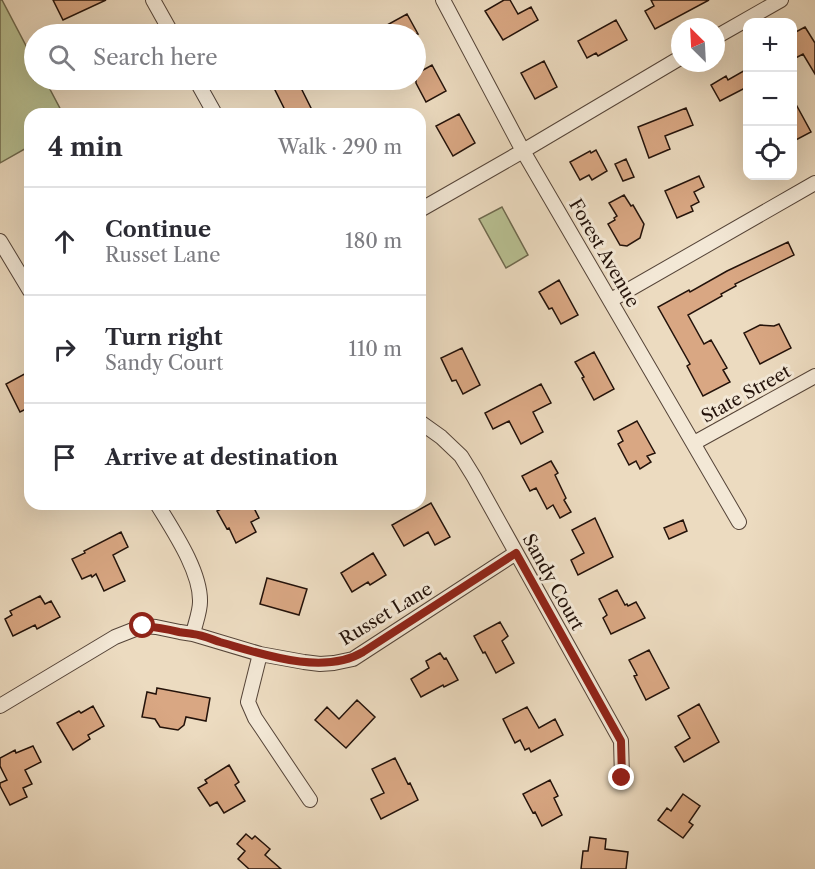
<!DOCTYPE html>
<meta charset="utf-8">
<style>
:root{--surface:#fff;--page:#f2f2f3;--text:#2b2b33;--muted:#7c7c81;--line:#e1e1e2}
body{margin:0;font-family:"Libre Caslon Text",serif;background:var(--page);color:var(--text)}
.controls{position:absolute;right:18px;top:18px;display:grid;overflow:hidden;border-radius:12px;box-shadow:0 6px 24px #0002}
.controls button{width:54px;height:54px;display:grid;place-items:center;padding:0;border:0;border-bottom:2px solid var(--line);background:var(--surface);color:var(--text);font:30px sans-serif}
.compass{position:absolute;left:671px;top:18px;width:54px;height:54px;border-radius:50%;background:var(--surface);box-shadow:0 6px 24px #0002;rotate:336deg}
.stop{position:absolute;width:18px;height:18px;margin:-14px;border:4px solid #8f2418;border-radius:50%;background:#fff}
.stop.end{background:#8f2418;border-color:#fff;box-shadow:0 2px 6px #0008}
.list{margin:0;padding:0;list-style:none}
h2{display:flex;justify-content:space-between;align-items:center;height:78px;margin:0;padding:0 24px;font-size:26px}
h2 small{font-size:20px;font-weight:400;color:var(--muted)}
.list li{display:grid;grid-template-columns:39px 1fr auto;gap:18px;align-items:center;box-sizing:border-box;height:108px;padding:0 24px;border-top:2px solid var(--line)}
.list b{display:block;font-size:22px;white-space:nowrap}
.list p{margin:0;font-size:20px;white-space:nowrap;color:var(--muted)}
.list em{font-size:20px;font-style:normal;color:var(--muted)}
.icon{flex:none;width:33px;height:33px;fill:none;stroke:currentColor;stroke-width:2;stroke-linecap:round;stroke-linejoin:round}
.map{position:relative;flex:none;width:815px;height:869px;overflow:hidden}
.search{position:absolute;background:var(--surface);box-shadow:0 6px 24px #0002;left:24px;top:24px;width:402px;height:66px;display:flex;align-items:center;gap:15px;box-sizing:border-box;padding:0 21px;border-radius:33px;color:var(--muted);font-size:22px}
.panel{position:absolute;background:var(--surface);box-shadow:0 6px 24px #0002;left:24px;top:108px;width:402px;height:402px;border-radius:18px}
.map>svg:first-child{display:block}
</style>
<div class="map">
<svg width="815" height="869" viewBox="0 0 815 869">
<rect width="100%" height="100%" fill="#ecdbc0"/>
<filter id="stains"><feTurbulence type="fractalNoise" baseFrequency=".00333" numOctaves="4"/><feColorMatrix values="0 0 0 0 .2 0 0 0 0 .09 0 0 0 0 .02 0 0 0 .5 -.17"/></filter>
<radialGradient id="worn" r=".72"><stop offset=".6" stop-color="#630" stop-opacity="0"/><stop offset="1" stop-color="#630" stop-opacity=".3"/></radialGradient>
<path fill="#b8c092" stroke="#6e694e" stroke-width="1.5" d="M0,0H2L34,61V80H45L63,114H30V146L0,163Z
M502,207L528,255L506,268L479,219Z"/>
<path fill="#d9a783" stroke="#23120a" stroke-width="1.5" d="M53,0H106L63,20Z
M504,0H510L518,14L531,7L538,20L503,40L485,11Z
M651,0H709L655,29L645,11L654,6Z
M407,14L418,34H393L387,25Z
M616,20L627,40L598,56L596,53L587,58L578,41Z
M805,27L815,43V74L803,54L792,60V34Z
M544,61L557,87L535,99L521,73Z
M432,65L446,91L426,102L416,83V74Z
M747,69V87L720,101L711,85L726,76L728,80Z
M285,80H297L314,114H287L273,86Z
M792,97L811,132L792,142Z
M686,108L693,125L665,136L670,149L649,158L638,127Z
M459,114L475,143L453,156L436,126Z
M596,150L607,171L592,180L589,175L580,180L570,162L590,151L591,153Z
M626,159L634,177L623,181L615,164Z
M699,176L704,187L694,192L699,202L691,206L693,211L677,218L665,191Z
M624,195L631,206L633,205L644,224L640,238L627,246L620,245L608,224L615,220L614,218L617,216L609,203Z
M788,242L794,255L735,284L736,286L721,294L722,296L688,315L704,344L711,340L727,368L723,370L730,382L703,396L687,366L690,364L658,307L689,290L690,292L727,271Z
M559,280L578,315L561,324L552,308L549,309L539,292Z
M779,324L791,348L760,364L744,333L760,325L774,326Z
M462,348L480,385L463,394L456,380L452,381L441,358Z
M594,352L614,389L594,400L582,378L584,377L575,362Z
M30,371V407L20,412L6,384Z
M541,384L551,403L533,412L543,432L521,444L509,421L493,429L485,413Z
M637,421L655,453L647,456L651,462L640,469L636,461L629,465L618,444L623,441L618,431Z
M551,461L558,473L555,475L566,498L564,500L571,512L560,518L553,505L547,509L536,488L530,491L522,476Z
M431,503L450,537L435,545L428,532L404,546L392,525Z
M231,504H252L259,518L251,522L256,532L236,543L229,528L227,529L217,511Z
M595,518L613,557L578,575L571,560L584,553L572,530Z
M683,520L687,531L669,539L664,528Z
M121,532L128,547L113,555L125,581L104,591L96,574L92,577L91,575L82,579L72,559L85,553L84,551Z
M373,553L386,575L370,585L368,582L352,592L341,573Z
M267,578L307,589L299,615L260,604Z
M617,590L625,605L627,604L628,606L636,602L645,618L611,634L603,618L607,615L599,599Z
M40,596L45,604L51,601L60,617L37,629L35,625L13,636L5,619L12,615L10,611Z
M500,622L508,636L502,641L514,663L496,673L485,652L483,653L474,636Z
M649,650L669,688L646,700L634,676L637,675L629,660Z
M440,653L444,659L446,658L458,680L444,687L443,685L421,697L411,679L429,668L426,661Z
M157,688L210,698L206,721L186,717L184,725L178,730L160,727L155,719L142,717L147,692L156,694Z
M357,700L375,717L346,748L315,720L327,707L339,719Z
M699,704L719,742L684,762L675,747L690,738L678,716Z
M93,706L104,726L88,735L90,739L73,750L57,723L79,711L81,713Z
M527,707L539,728L555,719L563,735L531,752L529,748L525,750L520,740L515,743L503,719Z
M33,746L41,762L25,770L32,784L23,788L27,797L10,805L0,786V783L7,780L0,766V758L15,750L16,753Z
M395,758L408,784L410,783L418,800L381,819L371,799L384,793L372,769Z
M229,765L239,782L235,785L245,801L224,813L217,802L210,806L198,788L207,783L205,780Z
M550,780L558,796L554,798L562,815L542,826L535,812L533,813L523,794Z
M683,794L700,806L689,822L693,825L683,838L658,820L667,808L671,811Z
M246,834L252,839L255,836L270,849L265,855L281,869H249L238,859L245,851L237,844Z
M590,837L606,839L605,849L628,852L626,869H581L583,851H588Z"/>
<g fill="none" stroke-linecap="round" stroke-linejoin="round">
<g stroke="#554438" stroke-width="16">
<path id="minor" d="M153,0L172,34
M443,0L523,151L739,522
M716,37L781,0
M196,80L215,114
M420,210L523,151L680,58
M0,241L30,291
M611,300L815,183
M420,422L441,437L461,456L474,477L621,741L622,778
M694,443L815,376
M157,504C172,529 201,571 200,602C200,612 195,624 193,634
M260,654L248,702L255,718L310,800
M0,706L115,637L143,626L156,627L180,632L193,634L260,654L304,662L320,664L334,663L353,659L516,553"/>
</g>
<use href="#minor" stroke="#f3e8d6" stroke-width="14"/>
</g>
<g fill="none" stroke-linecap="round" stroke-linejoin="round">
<path stroke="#8f2418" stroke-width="8" d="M143,626C156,627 167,629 179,632C184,633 188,633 193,634C202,635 211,639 220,642C262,654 323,676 363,652L516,553L621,741L622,778"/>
</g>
<g text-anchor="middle" stroke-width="6" stroke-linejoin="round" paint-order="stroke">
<g font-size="18" fill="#23120a" stroke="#f3e8d6">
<text transform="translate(604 253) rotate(60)" y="6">Forest Avenue</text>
<text transform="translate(746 394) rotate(-29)" y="6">State Street</text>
<text transform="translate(553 582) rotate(61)" y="6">Sandy Court</text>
<text transform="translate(386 614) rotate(-31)" y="6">Russet Lane</text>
</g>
</g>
<rect width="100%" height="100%" filter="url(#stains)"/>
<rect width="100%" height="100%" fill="url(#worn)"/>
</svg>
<div class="controls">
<button>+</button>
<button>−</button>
<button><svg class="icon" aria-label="locate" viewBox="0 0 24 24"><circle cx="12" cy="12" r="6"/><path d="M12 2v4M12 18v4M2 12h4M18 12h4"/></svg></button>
</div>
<svg class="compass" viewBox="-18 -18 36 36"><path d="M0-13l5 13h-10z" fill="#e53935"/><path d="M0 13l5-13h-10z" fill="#7c7c81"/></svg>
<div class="stop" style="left:143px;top:626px"></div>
<div class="stop end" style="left:622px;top:778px"></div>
<div class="search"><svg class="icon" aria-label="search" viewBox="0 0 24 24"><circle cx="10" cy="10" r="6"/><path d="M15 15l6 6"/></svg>Search here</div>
<section class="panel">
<h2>4 min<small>Walk · 290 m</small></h2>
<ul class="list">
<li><svg class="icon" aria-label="ahead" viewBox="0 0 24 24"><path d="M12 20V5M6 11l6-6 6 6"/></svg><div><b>Continue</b><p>Russet Lane</p></div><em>180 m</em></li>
<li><svg class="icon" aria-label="right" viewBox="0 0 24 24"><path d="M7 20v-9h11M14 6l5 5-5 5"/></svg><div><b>Turn right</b><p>Sandy Court</p></div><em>110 m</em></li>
<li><svg class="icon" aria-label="arrive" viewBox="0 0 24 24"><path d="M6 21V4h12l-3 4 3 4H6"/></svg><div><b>Arrive at destination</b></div></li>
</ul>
</section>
</div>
